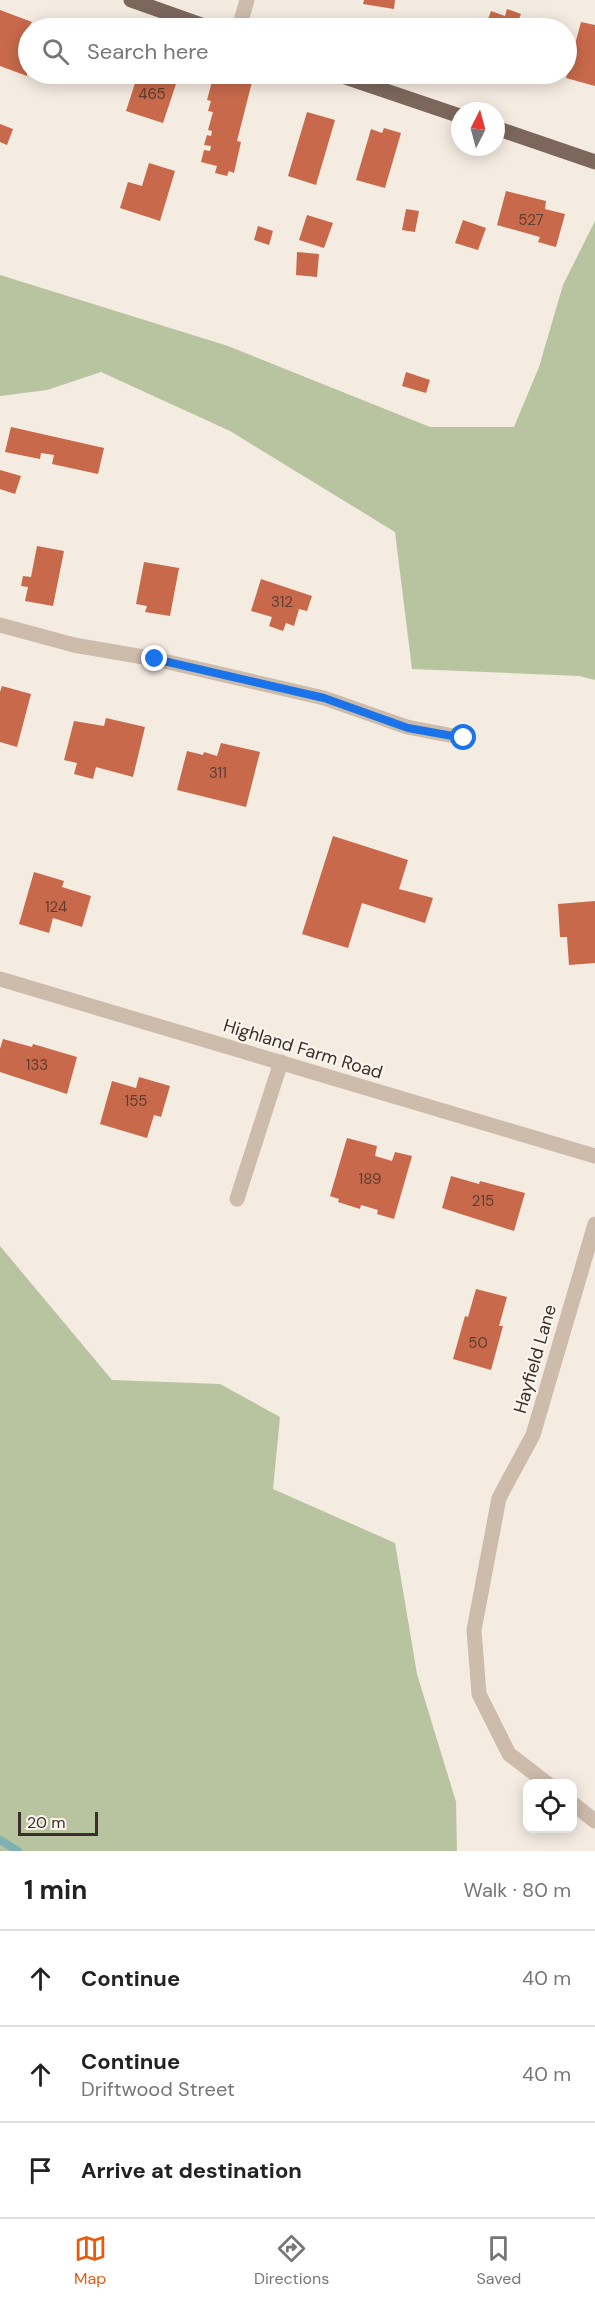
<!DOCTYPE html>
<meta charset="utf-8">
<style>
:root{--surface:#fff;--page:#f2f2f2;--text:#222;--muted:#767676;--line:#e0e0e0;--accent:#ea580c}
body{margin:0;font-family:"DM Sans",sans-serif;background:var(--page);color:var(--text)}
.controls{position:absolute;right:18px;bottom:18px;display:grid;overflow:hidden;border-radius:12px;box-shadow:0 3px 15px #0003}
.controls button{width:54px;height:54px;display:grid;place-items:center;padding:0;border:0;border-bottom:2px solid var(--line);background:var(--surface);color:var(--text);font:30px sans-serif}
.compass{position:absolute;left:451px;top:102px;width:54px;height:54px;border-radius:50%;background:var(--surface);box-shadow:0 3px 15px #0003;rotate:6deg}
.scale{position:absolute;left:18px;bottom:15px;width:80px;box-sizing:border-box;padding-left:6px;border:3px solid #3b302b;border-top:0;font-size:16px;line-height:21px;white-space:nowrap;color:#3b302b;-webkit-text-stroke:4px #fbf5ee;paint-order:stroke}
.stop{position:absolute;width:18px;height:18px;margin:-14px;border:4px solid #1a73e8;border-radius:50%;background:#fff}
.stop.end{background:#1a73e8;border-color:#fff;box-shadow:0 2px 6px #0008}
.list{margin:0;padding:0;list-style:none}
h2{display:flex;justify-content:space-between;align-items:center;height:78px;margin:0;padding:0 24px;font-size:26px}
h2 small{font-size:20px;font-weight:400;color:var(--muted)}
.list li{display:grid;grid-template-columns:39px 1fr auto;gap:18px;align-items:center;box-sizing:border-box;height:96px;padding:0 24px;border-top:2px solid var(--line)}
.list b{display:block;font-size:22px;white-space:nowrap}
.list p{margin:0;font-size:20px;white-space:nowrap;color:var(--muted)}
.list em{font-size:20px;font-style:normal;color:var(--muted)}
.icon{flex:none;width:33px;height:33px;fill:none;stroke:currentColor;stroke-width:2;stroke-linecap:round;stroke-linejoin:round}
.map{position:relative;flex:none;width:595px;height:1851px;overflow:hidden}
.search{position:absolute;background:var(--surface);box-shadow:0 3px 15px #0003;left:18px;right:18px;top:18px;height:66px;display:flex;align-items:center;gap:15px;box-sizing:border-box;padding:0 21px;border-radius:33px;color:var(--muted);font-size:22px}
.sheet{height:366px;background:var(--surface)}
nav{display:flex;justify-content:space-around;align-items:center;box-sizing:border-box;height:84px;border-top:2px solid var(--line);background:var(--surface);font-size:16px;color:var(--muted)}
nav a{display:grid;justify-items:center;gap:3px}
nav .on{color:var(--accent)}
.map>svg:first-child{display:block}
</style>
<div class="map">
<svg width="595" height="1851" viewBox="0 0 595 1851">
<rect width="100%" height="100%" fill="#f4ebe1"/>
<path fill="#b8c4a0" d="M595,221V680L579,676L412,669L395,532L230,431L101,372L47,390L0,396V275L228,346L430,427H514L539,367L563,285Z
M0,1246L112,1380L220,1384L280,1417L273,1489L395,1543L417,1674L456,1802L457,1851H0Z"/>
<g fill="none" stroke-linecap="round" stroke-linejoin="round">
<path stroke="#7fb0b2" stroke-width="8" d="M0,1840L18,1851"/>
</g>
<path fill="#c8694b" d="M364,0H395L394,9L363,4Z
M507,9L521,14L519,19L532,24L530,28H485L491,11L505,16Z
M0,10L32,22L28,28L27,76L0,66Z
M581,22L595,25V86L566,78Z
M138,74H168L178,78L163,123L126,111Z
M214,74L252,82L237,141L241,142L234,173L229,171L227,176L215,173L217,166L201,162L204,150L210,151L211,146L204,145L207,135L211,136L212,131L208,130L213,112L208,111L211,101L207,100Z
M307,112L335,120L316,185L288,176Z
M0,124L13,129L7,145L0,142Z
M384,128L401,133L385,188L356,180L371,129L382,133Z
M149,163L175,171L160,221L120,208L128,182L142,186Z
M506,191L546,201L545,209L565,214L556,247L538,242L540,237L497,225Z
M406,209L419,211L415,232L402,230Z
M307,215L333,223L324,248L299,240Z
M463,220L486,228L478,250L455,243Z
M258,226L273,231L269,245L254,240Z
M297,252L319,254L317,277L296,275Z
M406,372L430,380L426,393L402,386Z
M11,427L104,448L98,474L52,464L54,455L41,453L40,459L5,452Z
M0,470L21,476L15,494L0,489Z
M37,546L64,551L53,606L25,601L28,587L21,586L23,576L31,577Z
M144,562L179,568L170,616L145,612L147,606L136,604Z
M261,579L312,596L307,611L299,609L294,626L286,623L283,631L269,626L272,617L251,611Z
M2,686L31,694L17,747L0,742V692Z
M106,718L145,727L133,777L96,767L93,779L74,774L77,763L64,760L74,721L104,726Z
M221,743L260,752L246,807L177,790L187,751L203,755L204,752L217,756Z
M333,836L408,860L399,889L433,898L425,923L362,903L348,948L302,934Z
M34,872L64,881L62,887L91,896L82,927L53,918L49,933L19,924Z
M595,901V963L569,965L567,937H560L558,904Z
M3,1039L32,1047L33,1044L77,1057L67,1094L0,1072V1049Z
M139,1077L170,1086L161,1117L154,1115L147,1138L100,1124L112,1081L136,1088Z
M347,1138L377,1146L375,1156L392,1161L395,1152L412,1156L394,1219L377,1214L378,1210L361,1205L360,1209L338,1202L339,1199L330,1196Z
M451,1176L479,1184L480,1181L525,1193L514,1231L442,1208Z
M476,1289L507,1297L499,1326H503L491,1370L453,1359L465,1316L468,1317Z"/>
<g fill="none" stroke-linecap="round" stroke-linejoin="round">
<path stroke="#cdbbac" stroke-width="15" d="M239,28L247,0
M0,625L74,645L155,659L324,698L407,727L464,738
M0,979L595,1156
M237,1199L281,1062
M548,1784L509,1754L479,1694L474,1630L499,1498L533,1435L595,1224
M572,1803L595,1821"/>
<path stroke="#7d675c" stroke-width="15" d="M131,0L210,28
M336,74L460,116
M496,128L595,162"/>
</g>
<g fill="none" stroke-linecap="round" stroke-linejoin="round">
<path stroke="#1a73e8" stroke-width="8" d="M155,659L324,698L408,728L464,738"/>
</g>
<g text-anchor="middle" stroke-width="4.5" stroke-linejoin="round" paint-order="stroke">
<g font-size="15" fill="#5e3e33">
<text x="152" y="99">465</text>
<text x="531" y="225">527</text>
<text x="282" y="607">312</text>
<text x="218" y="778">311</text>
<text x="56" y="912">124</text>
<text x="37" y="1070">133</text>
<text x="136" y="1106">155</text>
<text x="370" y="1184">189</text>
<text x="483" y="1206">215</text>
<text x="478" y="1348">50</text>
</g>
<g font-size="18" fill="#3b302b" stroke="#fbf5ee">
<text transform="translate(303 1049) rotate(17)" y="6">Highland Farm Road</text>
<text transform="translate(535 1359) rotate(-74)" y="6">Hayfield Lane</text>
</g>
</g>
</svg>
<div class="controls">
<button><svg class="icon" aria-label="locate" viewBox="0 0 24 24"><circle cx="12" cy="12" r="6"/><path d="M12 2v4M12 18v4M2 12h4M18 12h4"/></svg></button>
</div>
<svg class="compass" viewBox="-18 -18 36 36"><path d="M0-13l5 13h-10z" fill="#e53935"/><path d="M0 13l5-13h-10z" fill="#767676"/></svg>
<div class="scale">20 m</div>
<div class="stop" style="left:464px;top:738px"></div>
<div class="stop end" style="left:155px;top:659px"></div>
<div class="search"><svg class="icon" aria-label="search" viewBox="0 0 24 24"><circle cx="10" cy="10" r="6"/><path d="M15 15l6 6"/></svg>Search here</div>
</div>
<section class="sheet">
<h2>1 min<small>Walk · 80 m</small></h2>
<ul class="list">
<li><svg class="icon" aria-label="ahead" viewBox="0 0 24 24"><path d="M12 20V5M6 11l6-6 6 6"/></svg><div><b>Continue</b></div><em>40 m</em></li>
<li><svg class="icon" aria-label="ahead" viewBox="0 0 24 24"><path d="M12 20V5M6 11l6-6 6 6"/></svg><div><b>Continue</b><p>Driftwood Street</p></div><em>40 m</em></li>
<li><svg class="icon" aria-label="arrive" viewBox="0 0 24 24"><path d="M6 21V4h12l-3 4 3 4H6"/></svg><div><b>Arrive at destination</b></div></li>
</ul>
</section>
<nav>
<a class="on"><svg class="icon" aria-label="map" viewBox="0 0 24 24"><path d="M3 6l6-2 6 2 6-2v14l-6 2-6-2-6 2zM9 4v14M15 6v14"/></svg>Map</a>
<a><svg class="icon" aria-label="directions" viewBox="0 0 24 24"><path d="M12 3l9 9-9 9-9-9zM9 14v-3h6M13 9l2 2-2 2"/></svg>Directions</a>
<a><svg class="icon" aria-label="saved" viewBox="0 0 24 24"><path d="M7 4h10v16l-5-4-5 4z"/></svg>Saved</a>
</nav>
